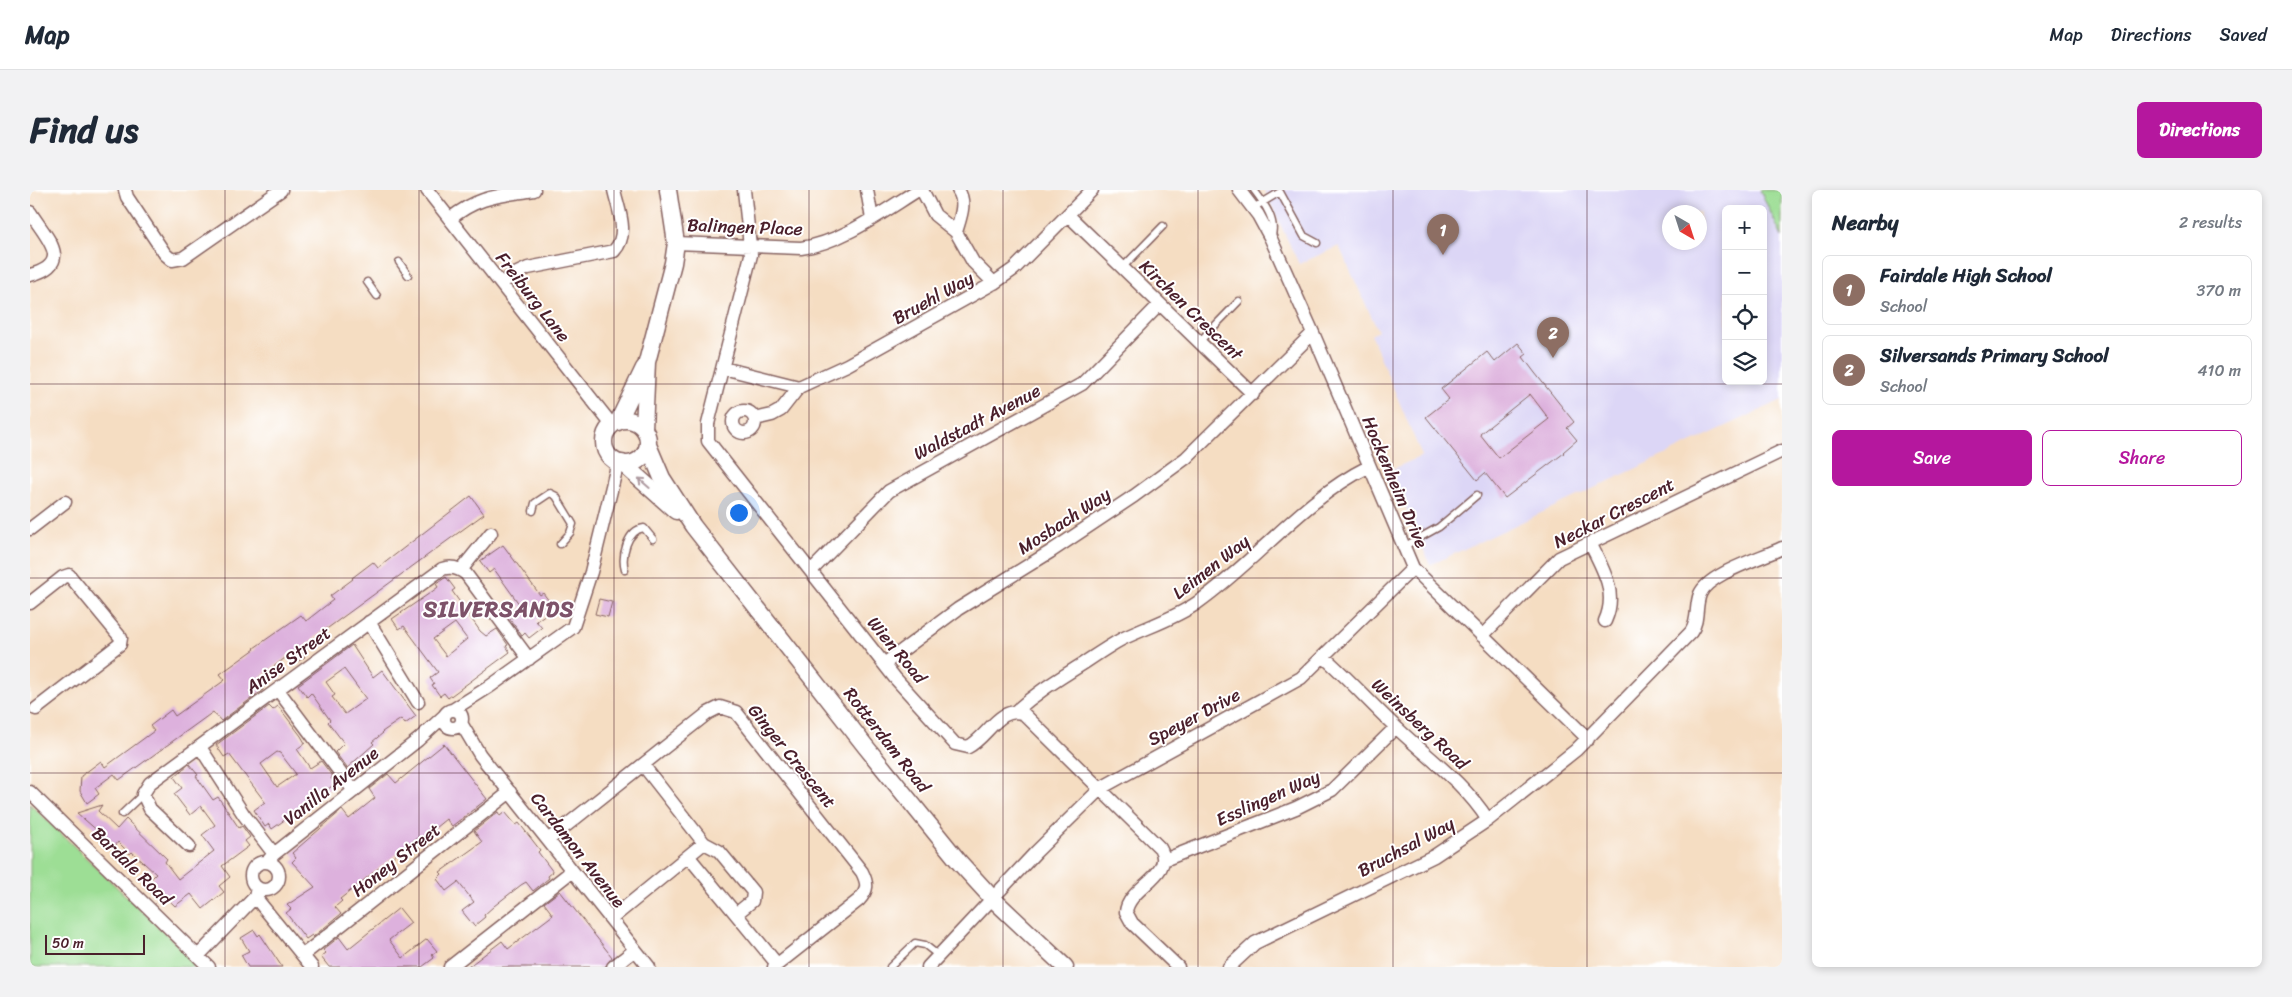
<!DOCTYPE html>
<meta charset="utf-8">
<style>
:root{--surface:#fff;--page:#f2f2f3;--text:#1f2937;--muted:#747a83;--line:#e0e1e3;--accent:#b5179e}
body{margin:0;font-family:Sriracha,sans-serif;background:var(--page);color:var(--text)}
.controls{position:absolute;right:15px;top:15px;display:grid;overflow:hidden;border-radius:8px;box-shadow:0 2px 8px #0003}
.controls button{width:45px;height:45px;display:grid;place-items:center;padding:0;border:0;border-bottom:1px solid var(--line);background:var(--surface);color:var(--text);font:25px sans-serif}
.compass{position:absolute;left:1632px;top:15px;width:45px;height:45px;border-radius:50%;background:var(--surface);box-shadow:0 2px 8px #0003;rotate:141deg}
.scale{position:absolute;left:15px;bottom:12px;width:100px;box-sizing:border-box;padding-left:5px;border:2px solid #4a1f2b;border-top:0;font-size:14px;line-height:18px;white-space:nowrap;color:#4a1f2b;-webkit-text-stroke:4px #fff;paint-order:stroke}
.you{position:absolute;left:708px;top:322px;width:18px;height:18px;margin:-12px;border:4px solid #fff;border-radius:50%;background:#1a73e8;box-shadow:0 0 0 8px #1a73e833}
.badge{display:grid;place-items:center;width:32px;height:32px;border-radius:50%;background:var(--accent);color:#fff;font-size:16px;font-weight:700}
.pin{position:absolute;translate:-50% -41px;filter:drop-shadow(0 1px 2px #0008)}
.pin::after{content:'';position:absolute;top:26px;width:18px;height:15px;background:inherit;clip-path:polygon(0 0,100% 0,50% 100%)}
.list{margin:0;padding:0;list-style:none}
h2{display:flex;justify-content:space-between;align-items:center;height:65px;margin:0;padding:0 20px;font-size:21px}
h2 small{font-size:16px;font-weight:400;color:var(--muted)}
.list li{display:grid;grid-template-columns:32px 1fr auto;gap:15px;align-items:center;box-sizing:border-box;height:70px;margin:0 10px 10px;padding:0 10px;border:1px solid var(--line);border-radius:8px}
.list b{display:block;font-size:19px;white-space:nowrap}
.list p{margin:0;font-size:16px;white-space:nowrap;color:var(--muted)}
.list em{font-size:16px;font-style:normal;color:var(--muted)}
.actions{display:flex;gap:10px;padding:15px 20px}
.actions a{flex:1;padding:11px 0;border:1px solid var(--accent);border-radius:8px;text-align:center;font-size:18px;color:var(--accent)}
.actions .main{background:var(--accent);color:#fff}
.icon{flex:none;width:28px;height:28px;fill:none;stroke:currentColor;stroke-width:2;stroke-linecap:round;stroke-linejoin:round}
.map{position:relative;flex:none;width:1752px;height:777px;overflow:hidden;border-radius:8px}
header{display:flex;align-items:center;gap:30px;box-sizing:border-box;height:70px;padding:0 25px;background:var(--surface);border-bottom:1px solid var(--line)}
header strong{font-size:24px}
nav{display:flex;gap:28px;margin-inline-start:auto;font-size:18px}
.intro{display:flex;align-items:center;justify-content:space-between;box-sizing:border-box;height:120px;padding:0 30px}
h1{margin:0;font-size:35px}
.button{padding:12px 22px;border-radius:8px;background:var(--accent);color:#fff;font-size:18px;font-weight:700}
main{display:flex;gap:30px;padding:0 30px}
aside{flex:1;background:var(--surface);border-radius:8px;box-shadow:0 2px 8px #0003}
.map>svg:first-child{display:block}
</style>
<header>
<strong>Map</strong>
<nav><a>Map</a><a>Directions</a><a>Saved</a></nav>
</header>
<div class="intro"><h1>Find us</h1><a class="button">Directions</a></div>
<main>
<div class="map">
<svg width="1752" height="777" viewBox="0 0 1752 777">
<rect width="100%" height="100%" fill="#fff"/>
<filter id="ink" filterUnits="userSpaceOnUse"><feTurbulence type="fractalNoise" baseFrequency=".02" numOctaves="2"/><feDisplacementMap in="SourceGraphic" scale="10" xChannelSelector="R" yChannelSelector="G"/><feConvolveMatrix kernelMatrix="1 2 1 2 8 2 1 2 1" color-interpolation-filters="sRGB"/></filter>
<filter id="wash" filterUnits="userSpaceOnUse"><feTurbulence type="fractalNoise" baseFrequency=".0096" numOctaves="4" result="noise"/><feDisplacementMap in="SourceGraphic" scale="20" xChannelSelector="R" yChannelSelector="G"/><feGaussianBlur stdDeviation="1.12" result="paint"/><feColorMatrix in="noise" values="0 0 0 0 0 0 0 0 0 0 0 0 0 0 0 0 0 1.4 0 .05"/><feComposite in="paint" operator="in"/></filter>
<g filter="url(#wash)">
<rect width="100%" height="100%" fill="#f5ddc2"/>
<path fill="#dcd6f6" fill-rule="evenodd" d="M1234,0H1731L1752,46V210L1400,375L1360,280L1392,266L1341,145L1348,141L1309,56L1269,74ZM1696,19H1733V191H1696ZM1640,22H1670V52H1640Z"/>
<path fill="#9dde95" stroke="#747e60" d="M1730,0H1752V47Z
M0,614L170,777H0Z"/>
<g id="blocks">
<path fill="#ddb1dd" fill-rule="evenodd" d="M1488,153L1497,164L1493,167L1505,183L1544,232L1537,238L1547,250L1533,262L1534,263L1475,308L1455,283L1447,290L1396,227L1419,209L1411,199L1457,162L1465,172ZM1500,204L1519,229L1469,268L1450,244Z
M441,306L454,324L287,446L270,460L275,467L264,474L259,465L229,488L233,500L191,531L183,522L89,590L84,584L65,598L69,604L57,613L50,601L51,586L71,571L75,577L124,541L120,536L141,520L145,526L195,490L190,484L225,459L224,458L271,425L276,431L303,410L300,406L323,389L322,388L343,372L348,378Z
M473,355L510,405L513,403L522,415L517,419L519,422L506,431L512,438L499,448L495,443L492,446L480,429L492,418L464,379L459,383L450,371Z
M416,387L425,399L422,401L450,441L456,446L467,439L478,455L476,456L480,462L418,508L414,503L410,506L402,495L404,494L400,488L408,482L374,436L369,439L362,429L403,401L408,397L406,394ZM425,433L437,449L416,466L403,449Z
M569,409L582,412L578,427L565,424Z
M322,455L343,487L352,480L386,526L375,534L371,529L352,542L353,543L342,552L344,554L317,578L305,562L314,553L298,532L300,530L281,503L277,507L268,495ZM314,479L336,509L315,524L302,507L305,505L296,492Z
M239,516L243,520L248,516L271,546L275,553L267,559L280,578L291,571L303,587L301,588L305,594L242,639L239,634L235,637L224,620L235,612L199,564L194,567L186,555ZM247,562L250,563L266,584L247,597L231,574Z
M414,554L457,609L422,636L416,629L400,642L402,645L387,648L310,709L312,711L305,717L311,724L283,747L282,745L276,749L256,723L261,719L257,715L285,697L262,672L266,668L262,663L312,620L319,629L345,608L339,599L358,584L366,593Z
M159,574L168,585L166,586L183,610L188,607L209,638L212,636L220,647L215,651L219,656L192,676L200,687L189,696L194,702L173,719L161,704L145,716L119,691L126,684L102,662L100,664L88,652L85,656L47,623L72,615L68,621L87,639L96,629L137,669L135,672L148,689L184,661L172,645L185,635L171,616L160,625L144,604L152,598L144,587Z
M468,622L470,626L475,622L486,635L489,633L510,660L508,662L523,682L518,686L519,688L503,701L496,692L491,695L464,716L454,725L455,727L444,736L432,721L444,712L428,692L416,701L407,689L412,684L410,682L452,652L444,641Z
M530,701L582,767L575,777H438L472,751L478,759L523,725L514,713Z
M369,718L381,733L359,750L373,768L397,749L407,761L402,765L404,768L392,777H299L291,767L296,763L293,760L309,747L318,759Z
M224,740L228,746L230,744L252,777H218L211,765L219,761L211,748Z"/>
</g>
</g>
<g filter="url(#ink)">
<use href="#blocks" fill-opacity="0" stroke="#866260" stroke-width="1"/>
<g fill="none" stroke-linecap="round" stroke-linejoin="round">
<g stroke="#866260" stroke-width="9">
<path id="service" d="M1224,0C1234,13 1248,32 1241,48
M1223,18L1250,2L1274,46L1287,53
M369,72L378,85
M1092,78L1133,36
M337,92L347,106
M1169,152L1209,111
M503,321L505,313L520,303L526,306L543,334L540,343L530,354
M1373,357L1409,337L1447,305
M595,380C591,366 597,340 614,338L623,349
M92,624L113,604
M860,777L885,753L895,755L909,766"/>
</g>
<g stroke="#866260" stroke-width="15">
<path id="minor" d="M95,0L97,7L135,64L142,70L153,68L251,0
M397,0L582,235
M714,0L721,65L678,234V251L865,488L925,554L938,557C957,548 970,514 994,524L1130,658C1146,685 1098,697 1096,722L1102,733L1148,777
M837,0L842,29
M892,0L905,25L926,42L943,72L964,93
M1209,0L1228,25L1241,49L1283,143L1383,378L1558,549
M0,22C16,48 45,73 0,85
M1038,25L1223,204
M420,29C448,6 469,6 504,0
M926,42C930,28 937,13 928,0
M646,53L771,58C811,53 854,21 888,0
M471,94L483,85L498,78L584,61C600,44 588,19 584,0
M693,178L769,197
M703 232a11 11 0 1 1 22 0a11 11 0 1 1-22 0Z
M725,229L742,225L751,220L769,197L817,175L964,93L984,79L1062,0
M0,339L35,312
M1560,353C1573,379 1588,403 1575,431
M431,380L461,343
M781,381L859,301L1052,194L1130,114
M0,413L33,387L39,385L91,448L90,454L6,519
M339,432L388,512
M1452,446L1529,368L1752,261
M1294,467C1320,490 1343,516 1369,540C1400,569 1434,593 1458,630
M854,474L928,419L1020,362L1104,306L1156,268L1283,143
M248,500L324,601
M424,519L459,497L543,437L561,382L588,272
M414 529a9 9 0 1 1 18 0a9 9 0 1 1-18 0Z
M986,521C1008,501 1029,489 1054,473C1066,465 1079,456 1092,449C1117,437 1144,429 1167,413C1227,371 1272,310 1338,277
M431,533L450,565L619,777
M170,557L214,625L244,664
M613,575L674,653L689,661L723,702L722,711L706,724
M0,602L179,777
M518,650L678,523L690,517L706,522L832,682C838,694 838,700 829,710L744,777
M159,656L120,619L113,604L120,593L412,379C421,376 429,378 436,384L499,469
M659,667L747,774
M1134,670L1266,618L1302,600L1366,537
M221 686a14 14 0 1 1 28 0a14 14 0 1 1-28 0Z
M237,672L244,664L388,550L414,526
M227,698L225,707L282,777
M581,729L674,653
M273,765L480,602
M168,766L225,707
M420,777L542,681
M583,777L605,760
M898,777L1006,662L1071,598L1271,488L1383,378
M1199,777L1225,753L1404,666L1458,630L1546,560L1661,442C1669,431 1665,416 1670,404C1679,383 1732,368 1752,358"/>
</g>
<g stroke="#866260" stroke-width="19">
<path id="tertiary" d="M574 252a22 22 0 1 1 44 0a22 22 0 1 1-44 0Z
M588,232L614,178
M614,239L617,172L643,73L646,53L638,0
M618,255L632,288L663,336L836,557L930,673L962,708L1035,777
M592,273L646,321"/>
</g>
<use href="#service" stroke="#fff" stroke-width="6"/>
<use href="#minor" stroke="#fff" stroke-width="12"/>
<use href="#tertiary" stroke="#fff" stroke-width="16"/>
</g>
<defs><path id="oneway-shaft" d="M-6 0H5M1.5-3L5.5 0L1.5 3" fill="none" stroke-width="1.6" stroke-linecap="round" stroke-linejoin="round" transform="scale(1.25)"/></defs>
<use stroke="#ae9aa0" href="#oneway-shaft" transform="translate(614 293) rotate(-139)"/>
</g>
<path fill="none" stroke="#4a1f2b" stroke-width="1" stroke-opacity="0.55" d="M195,0V777M389,0V777M584,0V777M779,0V777M973,0V777M1168,0V777M1363,0V777M1557,0V777M0,194H1752M0,388H1752M0,583H1752"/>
<g text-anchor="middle" stroke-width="4" stroke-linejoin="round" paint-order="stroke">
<g font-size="18" fill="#4a1f2b" stroke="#fff">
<text transform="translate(715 37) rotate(2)" y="6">Balingen Place</text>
<text transform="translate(503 107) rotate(52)" y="6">Freiburg Lane</text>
<text transform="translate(903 108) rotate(-29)" y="6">Bruehl Way</text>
<text transform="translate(1161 120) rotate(44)" y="6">Kirchen Crescent</text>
<text transform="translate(947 232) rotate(-28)" y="6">Waldstadt Avenue</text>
<text transform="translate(1365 292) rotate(67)" y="6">Hockenheim Drive</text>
<text transform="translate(1584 323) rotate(-27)" y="6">Neckar Crescent</text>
<text transform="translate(1034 331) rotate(-33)" y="6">Mosbach Way</text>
<text transform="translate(1181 377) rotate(-38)" y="6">Leimen Way</text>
<text transform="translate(867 460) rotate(50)" y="6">Wien Road</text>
<text transform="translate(258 470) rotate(-36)" y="6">Anise Street</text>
<text transform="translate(1164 527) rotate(-28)" y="6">Speyer Drive</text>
<text transform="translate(1390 534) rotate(43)" y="6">Weinsberg Road</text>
<text transform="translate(857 550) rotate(52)" y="6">Rotterdam Road</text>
<text transform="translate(762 566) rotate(51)" y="6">Ginger Crescent</text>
<text transform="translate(301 596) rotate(-38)" y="6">Vanilla Avenue</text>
<text transform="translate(1238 608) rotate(-24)" y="6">Esslingen Way</text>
<text transform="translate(1376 657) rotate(-28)" y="6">Bruchsal Way</text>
<text transform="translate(548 660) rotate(52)" y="6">Cardamon Avenue</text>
<text transform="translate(366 670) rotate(-38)" y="6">Honey Street</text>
<text transform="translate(102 676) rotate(44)" y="6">Bardale Road</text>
</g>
<g font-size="22" font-weight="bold" letter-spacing="1" fill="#7d5269" stroke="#fff">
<text x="469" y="427">SILVERSANDS</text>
</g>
</g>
</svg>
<div class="controls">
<button>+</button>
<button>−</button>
<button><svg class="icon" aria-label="locate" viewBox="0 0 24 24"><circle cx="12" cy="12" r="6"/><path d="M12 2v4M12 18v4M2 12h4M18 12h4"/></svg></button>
<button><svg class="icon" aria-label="layers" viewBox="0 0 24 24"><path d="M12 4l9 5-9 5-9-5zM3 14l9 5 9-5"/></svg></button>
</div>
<svg class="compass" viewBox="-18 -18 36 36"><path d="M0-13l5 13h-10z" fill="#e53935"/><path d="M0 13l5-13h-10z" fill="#747a83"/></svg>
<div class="scale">50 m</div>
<div class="you"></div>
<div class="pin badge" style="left:1413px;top:65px;background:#8d6e63">1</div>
<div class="pin badge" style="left:1523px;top:168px;background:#8d6e63">2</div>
</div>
<aside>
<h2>Nearby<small>2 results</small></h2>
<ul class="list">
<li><span class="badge" style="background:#8d6e63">1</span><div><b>Fairdale High School</b><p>School</p></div><em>370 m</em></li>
<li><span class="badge" style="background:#8d6e63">2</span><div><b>Silversands Primary School</b><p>School</p></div><em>410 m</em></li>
</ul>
<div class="actions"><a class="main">Save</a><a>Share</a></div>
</aside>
</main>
